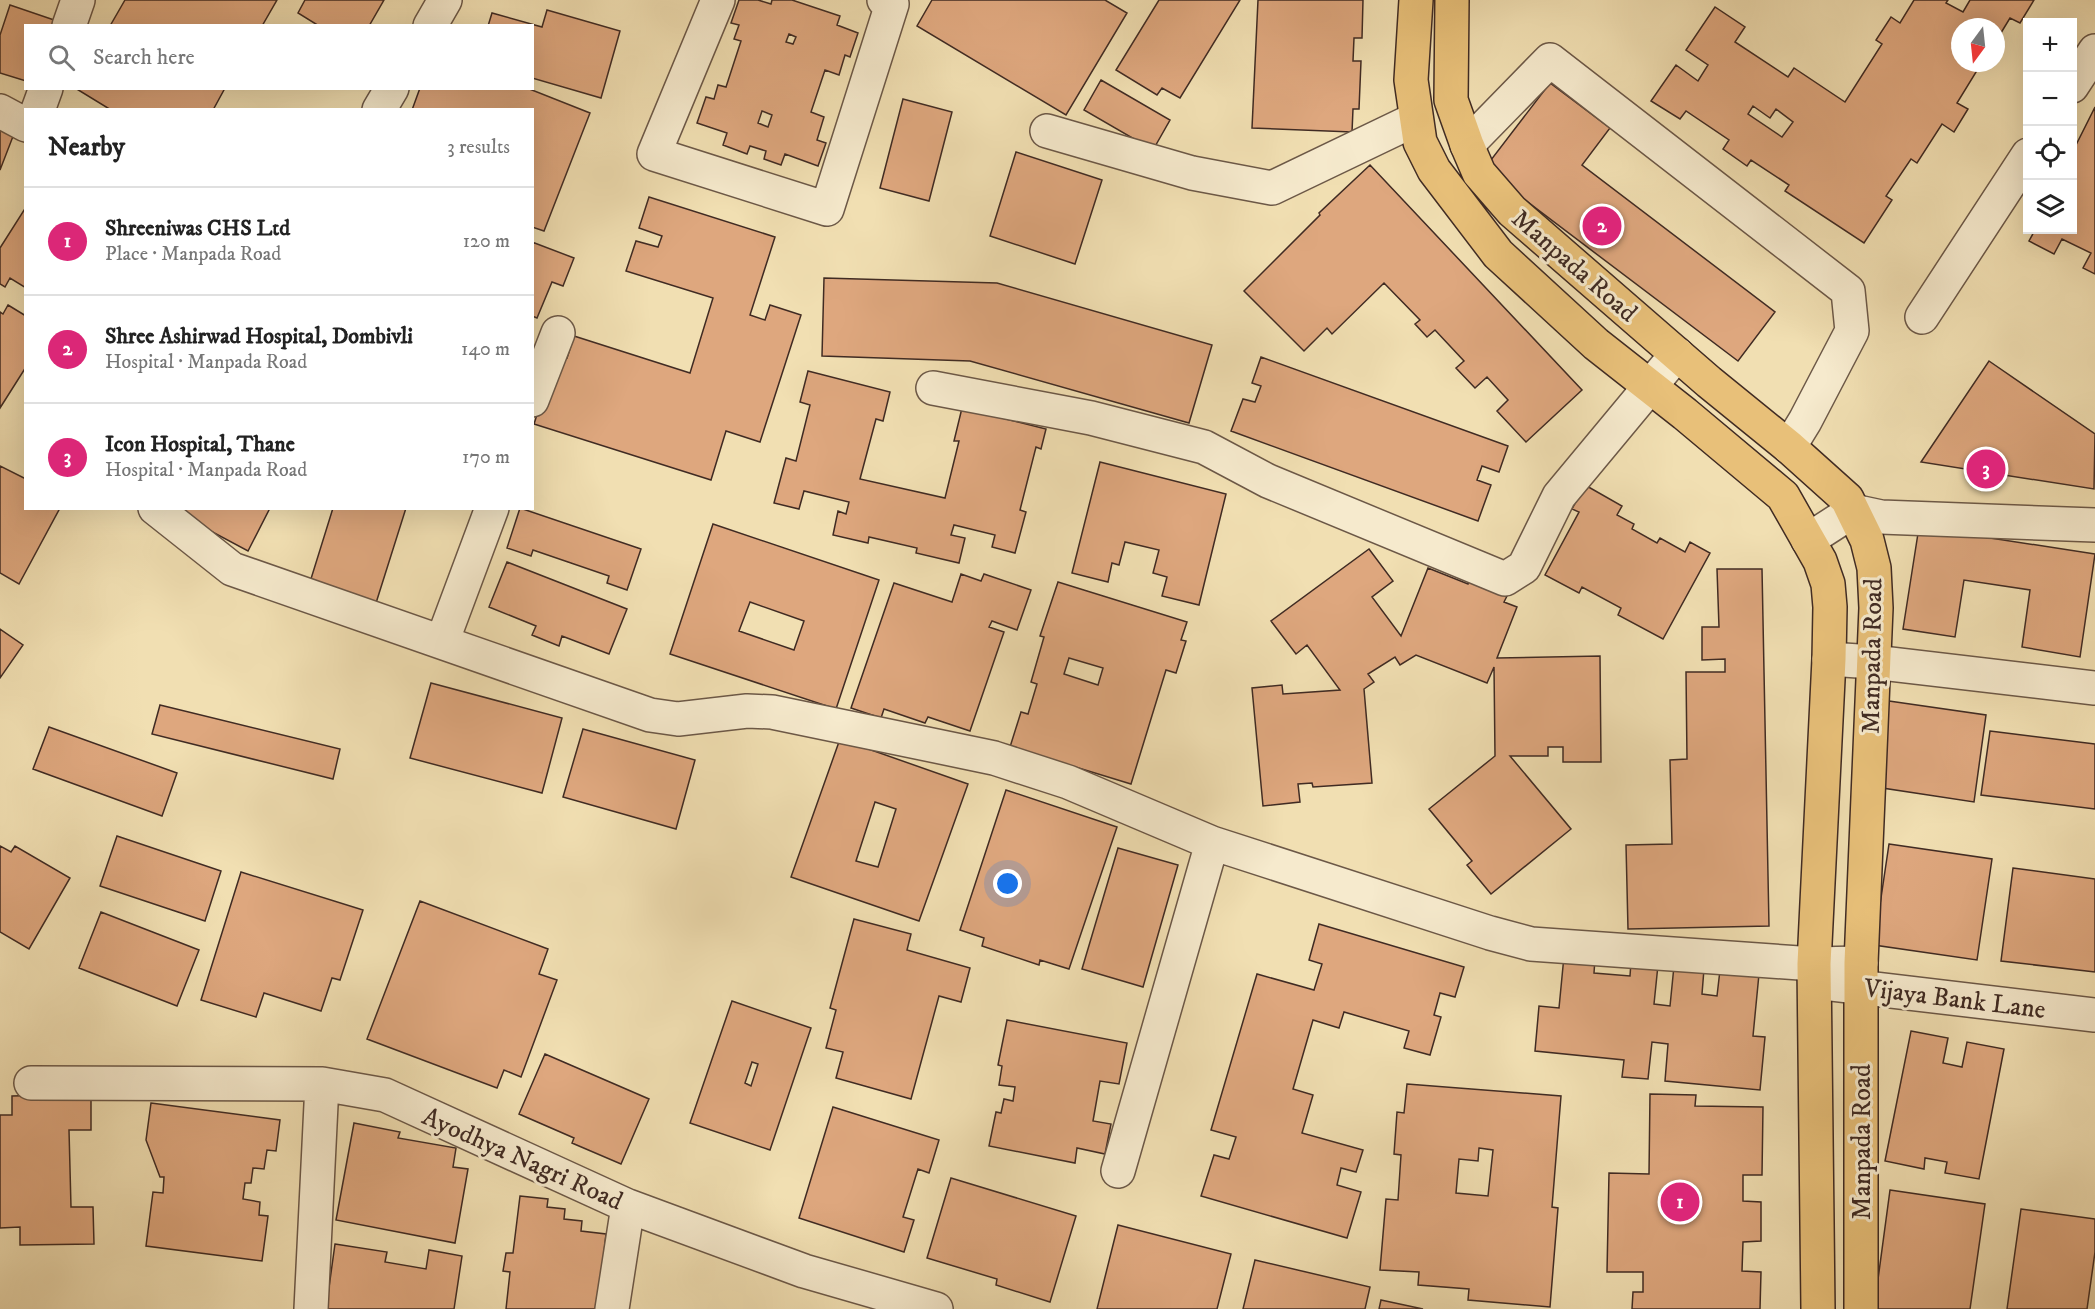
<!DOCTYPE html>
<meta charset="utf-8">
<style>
:root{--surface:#fff;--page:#f2f2f2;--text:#222;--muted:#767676;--line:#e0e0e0;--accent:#db2777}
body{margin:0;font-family:"IM FELL DW Pica",serif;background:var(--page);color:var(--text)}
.controls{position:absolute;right:18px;top:18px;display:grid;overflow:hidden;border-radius:0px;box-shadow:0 6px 24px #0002}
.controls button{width:54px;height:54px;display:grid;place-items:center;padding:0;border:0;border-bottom:2px solid var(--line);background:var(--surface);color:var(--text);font:30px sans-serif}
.compass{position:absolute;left:1951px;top:18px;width:54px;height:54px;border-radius:50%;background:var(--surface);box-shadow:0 6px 24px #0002;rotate:195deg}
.you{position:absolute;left:1008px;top:884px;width:21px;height:21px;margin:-15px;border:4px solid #fff;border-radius:50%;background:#1a73e8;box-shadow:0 0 0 9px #1a73e833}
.badge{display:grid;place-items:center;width:39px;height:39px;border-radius:50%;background:var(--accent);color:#fff;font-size:20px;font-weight:700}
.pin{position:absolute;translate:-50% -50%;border:3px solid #fff;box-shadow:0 2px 6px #0006}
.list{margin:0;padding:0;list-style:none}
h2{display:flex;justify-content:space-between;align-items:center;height:78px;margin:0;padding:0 24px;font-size:26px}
h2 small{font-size:20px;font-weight:400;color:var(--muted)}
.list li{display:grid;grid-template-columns:39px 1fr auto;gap:18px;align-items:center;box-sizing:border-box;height:108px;padding:0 24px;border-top:2px solid var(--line)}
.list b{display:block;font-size:22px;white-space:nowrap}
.list p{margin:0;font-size:20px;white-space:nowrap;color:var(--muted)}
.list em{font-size:20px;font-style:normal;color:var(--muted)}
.icon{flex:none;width:33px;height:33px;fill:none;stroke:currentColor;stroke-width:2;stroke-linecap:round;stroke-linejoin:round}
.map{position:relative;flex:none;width:2095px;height:1309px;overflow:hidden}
.search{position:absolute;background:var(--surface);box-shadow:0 6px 24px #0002;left:24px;top:24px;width:510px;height:66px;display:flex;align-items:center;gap:15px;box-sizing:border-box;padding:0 21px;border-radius:0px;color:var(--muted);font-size:22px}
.panel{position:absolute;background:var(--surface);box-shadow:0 6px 24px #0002;left:24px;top:108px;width:510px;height:402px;border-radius:0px}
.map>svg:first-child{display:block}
</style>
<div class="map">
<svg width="2095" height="1309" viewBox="0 0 2095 1309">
<rect width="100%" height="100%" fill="#f1dfb2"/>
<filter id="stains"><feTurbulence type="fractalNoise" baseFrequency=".00333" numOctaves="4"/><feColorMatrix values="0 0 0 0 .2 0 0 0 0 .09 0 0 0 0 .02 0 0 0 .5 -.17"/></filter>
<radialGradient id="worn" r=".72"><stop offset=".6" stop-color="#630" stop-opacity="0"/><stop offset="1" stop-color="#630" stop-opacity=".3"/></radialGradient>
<path fill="#dea77e" stroke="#402b23" stroke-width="1.5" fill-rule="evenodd" d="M125,0H277L262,26H110Z
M305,0H384L369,26H319L298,13Z
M739,0H758L771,4L772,0H792L840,16L837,25L858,33L850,57L845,55L839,75L825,70L811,112L824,117L817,140L826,143L818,166L785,154L781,165L764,159L766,151L750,146L747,154L723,145L727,133L697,123L706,97L714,99L718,85L726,87L741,41L734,39L739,25L731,23ZM789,34L796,37L793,44L786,42ZM762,111L772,115L768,127L758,123Z
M932,0H1105L1127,13L1066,115L917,26Z
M1159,0H1240L1180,98L1162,88L1157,95L1116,70Z
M1258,0H1363L1362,38H1354L1353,61H1361L1359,109H1353L1352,132L1252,128Z
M1914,0H1948L1946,3L1963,12L1970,0H2034L2020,23L2010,18L1996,41V27H1960V63L1981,64L1957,103L1968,109L1954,132L1942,124L1917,163L1911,159L1886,196L1892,200L1864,243L1785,191L1789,185L1751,160L1747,166L1723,149L1729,140L1686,111L1680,119L1651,101L1676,65L1698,81L1708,65L1686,50L1715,7L1745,27L1735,42L1788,77L1794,68L1845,102L1882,44L1876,40L1891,17L1900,23ZM1753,106L1770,118L1776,109L1793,122L1782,137L1748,114Z
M10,5L60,22L59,26H26V81L0,73V35Z
M547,10L620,31L601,98L532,78V26H488L492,13L542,27Z
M1101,80L1170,120L1153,150L1084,110Z
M1550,83L1610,128L1582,165L1775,312L1738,361L1484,169Z
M75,88H225L213,110H111Z
M420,88H527L590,113L544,231L532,227V110H412Z
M903,99L952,112L929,201L880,188Z
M2095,107V274L2083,268L2091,253L2062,239L2054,254L2029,241L2035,230H2072V153Z
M0,119L17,126L0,170Z
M1016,152L1102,180L1075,264L990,236Z
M1370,165L1582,390L1526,442L1497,411L1508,400L1487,377L1475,388L1456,368L1464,361L1435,330L1427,337L1415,324L1420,320L1384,283L1332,334L1327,328L1304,351L1244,291L1320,215L1319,213Z
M649,197L775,237L750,315L765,320L770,305L801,315L760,442L726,431L711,480L534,424L556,355L567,358L574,336L690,373L713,298L626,271L636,241L658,247L662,236L639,228Z
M26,207V288L10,278L5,287L0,284V248Z
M532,242L574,258L563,286L552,282L537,318L532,316Z
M824,278L997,283L1212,345L1189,423L970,361L822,356Z
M8,305L26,316V367L0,408V312L3,314Z
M1261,357L1508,446L1499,472L1482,466L1477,480L1491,485L1478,521L1231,431L1243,399L1255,402L1261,386L1252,383Z
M1989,361L2095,434L2094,489L1921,462Z
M808,371L890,392L883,421L876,419L860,479L945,498L959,441H954L962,408L1046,429L1041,449L1036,447L1020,510L1026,512L1015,553L992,547L995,535L954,525L951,535L965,538L959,563L916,553L917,548L869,537L868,543L833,535L838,511L846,514L849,502L804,491L799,509L774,503L786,458L796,461L810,405L800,402Z
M1100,462L1226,494L1199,605L1162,596L1167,577L1153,573L1159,550L1125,542L1119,565L1112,563L1108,582L1072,573Z
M0,466L26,479V508H60L19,584L0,573Z
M1585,485L1622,506L1617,515L1634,524L1632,529L1657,543L1660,538L1685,552L1690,542L1710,553L1663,639L1618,615L1621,608L1582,587L1579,593L1545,575L1579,512L1572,509Z
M177,508H270L248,551L175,512Z
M333,508H406L376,603L310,582Z
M520,508L641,549L627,590L607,583L609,576L533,550L531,556L507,548Z
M713,524L879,580L836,709L670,654ZM750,602L804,621L794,650L739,631Z
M1919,527L2095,554L2080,657L2022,647L2030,590L1964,580L1955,637L1903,629Z
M1369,549L1393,581L1372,597L1401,636L1428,568L1468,584L1471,575L1510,590L1504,602L1517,607L1497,658L1600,656L1601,762H1563V747H1548V756H1510L1571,829L1491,894L1467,865L1472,861L1429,809L1495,756L1494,667L1487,683L1416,655L1400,665L1395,657L1368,674L1374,682L1364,689L1372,783L1313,787L1312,783L1298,784L1300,802L1263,806L1252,688L1282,685L1283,694L1340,690L1307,645L1296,654L1271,621Z
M507,562L627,609L609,654L562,636L559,646L532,635L536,626L489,607Z
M1717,569H1762L1769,926L1628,929L1626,845L1672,844L1670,760L1687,759L1686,672H1725V659L1702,660V627H1719Z
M961,574L981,581L984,574L1031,590L1017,630L992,621L989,627L1004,632L970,731L928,717L925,723L884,709L881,718L851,708L894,583L952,602Z
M1058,582L1187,622L1181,640L1186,641L1176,673L1166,670L1131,784L1010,747L1021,712L1028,714L1037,684L1031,682L1044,637L1040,636ZM1069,658L1103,668L1098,685L1064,674Z
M0,629L23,645L0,678Z
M431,683L562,718L542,793L410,758Z
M1889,701L1986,715L1974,802L1876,787Z
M160,705L340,749L333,779L152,734Z
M49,727L177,773L162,816L33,769Z
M583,729L695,760L676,829L563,797Z
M1990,731L2095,744V809L1981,795Z
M840,739L968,784L919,921L791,877ZM875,802L896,809L878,867L856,861Z
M1006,790L1117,827L1069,969L1040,960L1039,965L982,946L984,938L960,930Z
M117,836L221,871L205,921L100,886Z
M1889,844L1992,859L1977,960L1874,945Z
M0,846L11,852L15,846L70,878L29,949L0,932Z
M1118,848L1178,865L1143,987L1082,969Z
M2013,868L2095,879V972L2001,961Z
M241,872L363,910L340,980L332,978L321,1011L264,993L256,1017L201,1000Z
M420,901L548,949L539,974L557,980L521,1077L504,1070L497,1088L367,1039Z
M101,912L199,950L177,1006L79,968Z
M854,919L911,934L907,950L970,968L961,1002L939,996L911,1099L836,1078L843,1052L826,1048L836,1010L830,1008Z
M1319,924L1464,967L1455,997L1440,993L1434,1015L1441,1017L1430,1055L1404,1048L1409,1031L1344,1012L1339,1028L1313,1020L1293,1089L1313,1095L1302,1133L1363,1150L1356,1172L1341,1168L1337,1185L1361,1192L1347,1238L1201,1196L1214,1155L1229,1159L1236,1137L1211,1130L1257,974L1314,990L1322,964L1309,960Z
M1564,956L1595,959L1594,973L1630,976L1631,962L1658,965L1654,1004L1670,1006L1674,966L1704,969L1702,994L1717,996L1720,970L1759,974L1753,1036L1765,1037L1760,1090L1665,1081L1668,1044L1652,1042L1648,1079L1622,1077L1624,1060L1535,1051L1539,1006L1559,1008Z
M732,1001L811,1028L770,1150L690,1123ZM752,1062L758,1064L751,1086L745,1083Z
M1007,1020L1127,1043L1119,1084L1100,1081L1093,1121L1111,1124L1105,1154L1077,1148L1075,1163L989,1146L996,1112L1001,1113L1004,1099L1013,1101L1015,1087L999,1085L1002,1066L998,1065Z
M1911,1031L1948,1038L1943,1063L1962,1067L1967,1042L2004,1049L1979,1179L1945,1173L1947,1162L1925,1158L1924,1169L1885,1161Z
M545,1054L649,1099L621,1164L572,1143L574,1138L519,1114Z
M1407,1084L1561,1096L1552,1207L1558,1208L1550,1307L1468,1300L1469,1289L1418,1285L1419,1272L1380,1270L1386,1199L1398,1200L1401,1155L1394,1154L1397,1112L1404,1113ZM1479,1148L1493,1150L1488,1196L1456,1193L1459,1159L1478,1161Z
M91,1094V1130H69L71,1207H93L94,1244L20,1245V1227L0,1228V1115H12V1096Z
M1650,1094L1696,1095L1695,1106L1763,1107L1762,1175H1743V1201L1761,1202V1241L1743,1242L1742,1271L1761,1272L1760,1309H1632L1633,1292H1643V1272H1607L1609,1173L1649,1174Z
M151,1103L280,1120L276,1151L267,1150L264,1169L253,1168L251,1183H245L243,1199L260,1202L259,1215L268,1216L262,1261L146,1246L153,1192L163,1193L164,1177H160L146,1140Z
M833,1107L939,1140L929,1173L918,1169L903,1217L914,1220L904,1252L799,1218Z
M354,1123L400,1132L398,1138L456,1148L453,1167L468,1169L455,1243L336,1220Z
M951,1178L1076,1216L1050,1302L996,1285L997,1279L927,1258Z
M1890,1190L1985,1204L1970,1309H1874Z
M520,1196L548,1199L547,1207L565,1209L564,1219L582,1221L581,1231L606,1234L598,1309H506L510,1272L503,1271L506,1253H513Z
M2021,1209L2095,1219V1252L2087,1309H2007Z
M1118,1225L1231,1254L1217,1309H1097Z
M335,1244L387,1252L385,1262L426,1269L429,1250L462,1256L454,1309H326Z
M1255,1260L1370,1287L1365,1309H1243Z
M1381,1300L1423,1309H1379Z"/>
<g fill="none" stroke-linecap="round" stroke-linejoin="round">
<g stroke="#6c5847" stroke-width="36">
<path id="minor" d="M718,0L654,154L827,209L892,4L884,0
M69,26L78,0
M430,26L445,0
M2072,86L2095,51
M38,110L46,88
M379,110L392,88
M0,111L26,125
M1047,131L1192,173L1272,188L1416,119
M1467,145L1550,60L1848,291L1852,331L1805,421L1789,447
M1922,317L2028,155
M933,388L1091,418L1204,447L1268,481L1505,579L1524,567L1559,496L1677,354
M532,400L558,333
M155,508L232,569L650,715L678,719L747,711L772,712L994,758L1068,782L1212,843L1490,933L1531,944L1814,964L1861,963
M1808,540L1853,511L1881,517L2095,525
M442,642L492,508
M1829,659L1873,662L2095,688
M1832,984L2095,1015
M31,1083L322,1084L385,1095L628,1206L804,1271L936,1309
M1118,1171L1212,843
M311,1309L322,1084
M612,1309L628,1206"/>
</g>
<g stroke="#402b23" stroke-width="36">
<path id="major" d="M1416,0L1411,80L1420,142L1434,170L1498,254L1596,344L1685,414L1783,496L1820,561L1828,584L1830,607L1829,659L1814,964L1818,1309
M1452,0L1451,100L1467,145L1479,173L1512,211L1709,382L1789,447L1847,499L1867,540L1874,568L1876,608L1861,963V1309"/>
</g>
<use href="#minor" stroke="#f6eacd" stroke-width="33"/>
<use href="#major" stroke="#e8c079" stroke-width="33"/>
</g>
<g text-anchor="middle" stroke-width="6" stroke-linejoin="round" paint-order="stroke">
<g font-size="26" fill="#402b23" stroke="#f6eacd">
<text transform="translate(1575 265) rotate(41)" y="9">Manpada Road</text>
<text transform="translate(1871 656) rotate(-89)" y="9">Manpada Road</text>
<text transform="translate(1955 998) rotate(7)" y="9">Vijaya Bank Lane</text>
<text transform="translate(1861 1142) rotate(-90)" y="9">Manpada Road</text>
<text transform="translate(523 1158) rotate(24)" y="9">Ayodhya Nagri Road</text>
</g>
</g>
<rect width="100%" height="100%" filter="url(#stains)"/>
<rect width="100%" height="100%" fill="url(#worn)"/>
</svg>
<div class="controls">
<button>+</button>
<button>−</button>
<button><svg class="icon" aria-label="locate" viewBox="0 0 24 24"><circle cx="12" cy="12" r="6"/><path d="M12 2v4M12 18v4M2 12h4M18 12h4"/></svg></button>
<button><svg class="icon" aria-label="layers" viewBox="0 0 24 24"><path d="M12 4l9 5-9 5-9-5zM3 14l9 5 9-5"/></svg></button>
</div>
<svg class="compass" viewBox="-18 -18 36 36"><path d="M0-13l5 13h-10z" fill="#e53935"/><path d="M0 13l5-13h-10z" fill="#767676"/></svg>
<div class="you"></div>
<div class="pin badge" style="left:1680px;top:1202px">1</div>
<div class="pin badge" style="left:1602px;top:226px">2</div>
<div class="pin badge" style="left:1986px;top:469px">3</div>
<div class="search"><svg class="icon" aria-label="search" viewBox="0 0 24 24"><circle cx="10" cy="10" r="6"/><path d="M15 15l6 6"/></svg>Search here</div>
<section class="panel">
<h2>Nearby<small>3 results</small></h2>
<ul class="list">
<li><span class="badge">1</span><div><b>Shreeniwas CHS Ltd</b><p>Place · Manpada Road</p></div><em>120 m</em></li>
<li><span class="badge">2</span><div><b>Shree Ashirwad Hospital, Dombivli</b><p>Hospital · Manpada Road</p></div><em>140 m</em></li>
<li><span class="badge">3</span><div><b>Icon Hospital, Thane</b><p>Hospital · Manpada Road</p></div><em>170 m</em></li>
</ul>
</section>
</div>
